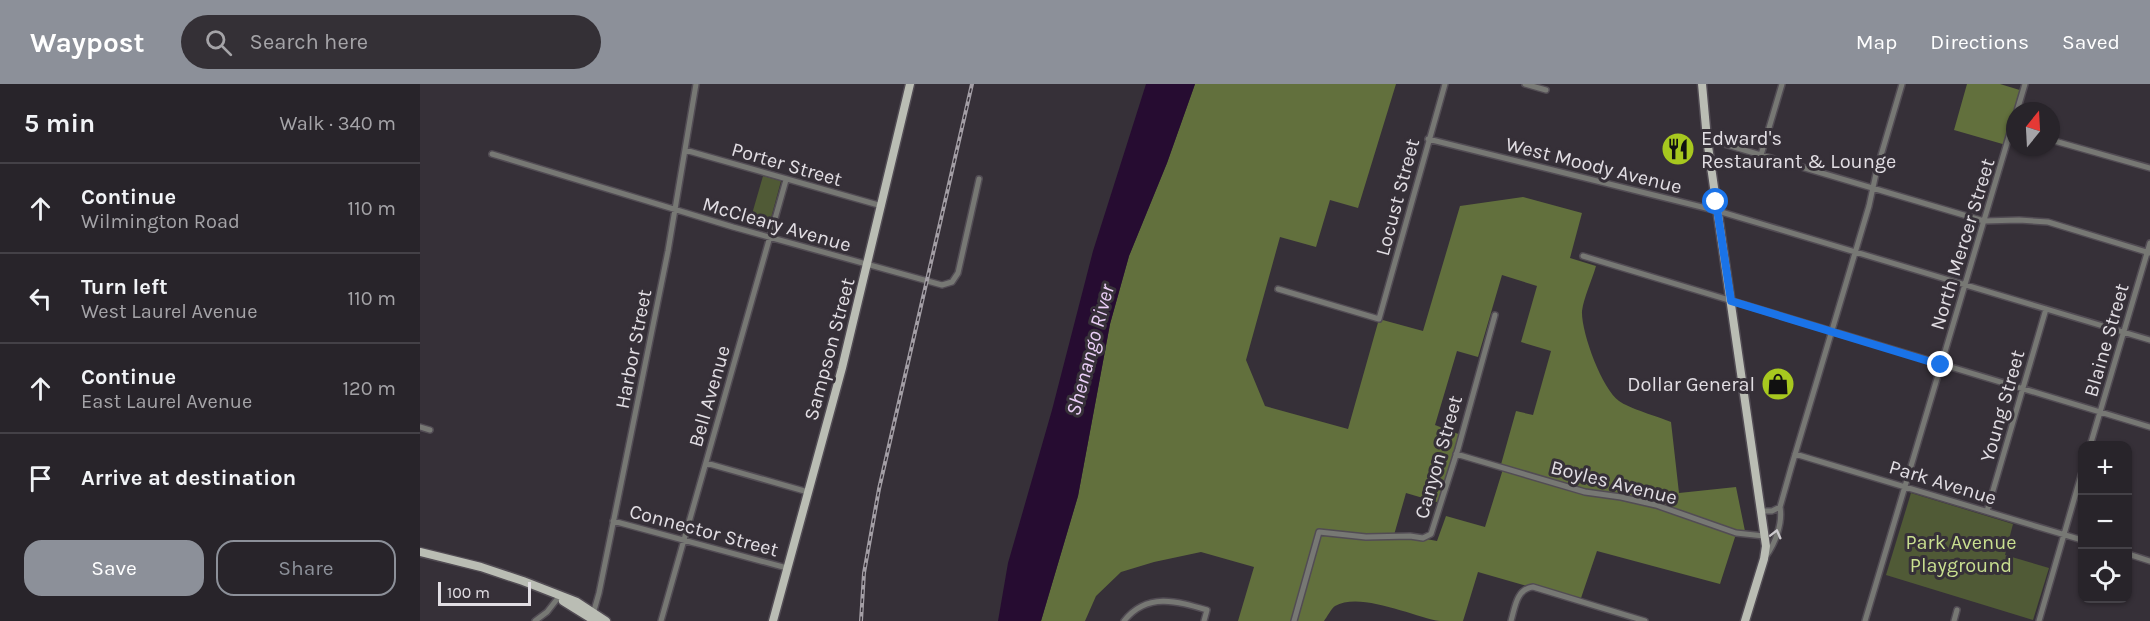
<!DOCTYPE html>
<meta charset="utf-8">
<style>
:root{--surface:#28242a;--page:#343036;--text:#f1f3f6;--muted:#a5a4a8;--line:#444147;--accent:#8c9099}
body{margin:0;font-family:Karla,sans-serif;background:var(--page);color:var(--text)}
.controls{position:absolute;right:18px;bottom:18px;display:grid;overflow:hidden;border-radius:12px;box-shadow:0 2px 4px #0004}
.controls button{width:54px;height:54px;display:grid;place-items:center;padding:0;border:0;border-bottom:2px solid var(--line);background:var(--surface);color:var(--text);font:30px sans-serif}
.compass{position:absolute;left:1586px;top:18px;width:54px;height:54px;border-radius:50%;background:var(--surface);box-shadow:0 2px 4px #0004;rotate:18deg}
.scale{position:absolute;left:18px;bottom:15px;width:93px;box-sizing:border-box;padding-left:6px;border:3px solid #e2dee4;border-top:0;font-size:16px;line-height:21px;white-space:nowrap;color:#e2dee4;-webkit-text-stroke:4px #363038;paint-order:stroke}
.stop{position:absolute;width:18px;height:18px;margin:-14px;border:4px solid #1a73e8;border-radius:50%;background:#fff}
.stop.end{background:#1a73e8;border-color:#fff;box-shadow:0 2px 6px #0008}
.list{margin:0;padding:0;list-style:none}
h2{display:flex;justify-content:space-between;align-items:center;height:78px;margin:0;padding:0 24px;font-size:26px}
h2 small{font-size:20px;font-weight:400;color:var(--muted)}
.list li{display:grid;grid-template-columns:39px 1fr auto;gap:18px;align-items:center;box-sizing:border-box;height:90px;padding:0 24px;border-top:2px solid var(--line)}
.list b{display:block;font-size:22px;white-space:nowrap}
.list p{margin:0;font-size:20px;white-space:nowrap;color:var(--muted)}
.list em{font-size:20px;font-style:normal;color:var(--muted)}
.actions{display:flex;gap:12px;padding:18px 24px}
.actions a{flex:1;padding:14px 0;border:2px solid var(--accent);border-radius:18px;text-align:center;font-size:21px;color:var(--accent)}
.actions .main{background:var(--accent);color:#fff}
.icon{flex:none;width:33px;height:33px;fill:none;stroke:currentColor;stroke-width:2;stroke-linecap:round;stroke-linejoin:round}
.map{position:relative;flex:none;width:1730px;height:537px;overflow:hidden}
header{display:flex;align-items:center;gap:36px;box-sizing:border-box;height:84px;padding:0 30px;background:var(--accent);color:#fff}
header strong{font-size:28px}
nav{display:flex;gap:33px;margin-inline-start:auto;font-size:21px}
.search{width:420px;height:54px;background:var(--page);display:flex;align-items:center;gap:15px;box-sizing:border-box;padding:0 21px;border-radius:33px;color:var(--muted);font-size:22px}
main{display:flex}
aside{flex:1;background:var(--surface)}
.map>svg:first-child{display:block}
</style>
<header>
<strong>Waypost</strong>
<div class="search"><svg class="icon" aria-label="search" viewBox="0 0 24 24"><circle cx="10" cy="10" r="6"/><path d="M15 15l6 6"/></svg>Search here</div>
<nav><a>Map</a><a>Directions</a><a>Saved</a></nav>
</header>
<main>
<aside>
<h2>5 min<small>Walk · 340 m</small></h2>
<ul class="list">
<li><svg class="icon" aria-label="ahead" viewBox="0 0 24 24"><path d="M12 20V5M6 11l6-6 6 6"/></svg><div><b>Continue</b><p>Wilmington Road</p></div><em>110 m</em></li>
<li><svg class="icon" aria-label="left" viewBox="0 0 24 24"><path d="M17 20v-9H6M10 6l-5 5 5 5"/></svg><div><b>Turn left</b><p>West Laurel Avenue</p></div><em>110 m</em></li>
<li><svg class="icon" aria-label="ahead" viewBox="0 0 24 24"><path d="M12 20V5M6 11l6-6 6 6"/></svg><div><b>Continue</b><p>East Laurel Avenue</p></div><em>120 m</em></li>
<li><svg class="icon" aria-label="arrive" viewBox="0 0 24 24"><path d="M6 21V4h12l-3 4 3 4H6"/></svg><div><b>Arrive at destination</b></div></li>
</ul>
<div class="actions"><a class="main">Save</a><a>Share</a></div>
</aside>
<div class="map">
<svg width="1730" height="537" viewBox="0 0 1730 537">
<rect width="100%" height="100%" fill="#363038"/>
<path fill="#505a36" d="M343,92L361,97L351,134L332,130Z
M1491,409L1593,440L1585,471L1629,484L1613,536L1466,491Z"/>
<path fill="#62703d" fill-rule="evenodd" d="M775,0H976L938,124L910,116L896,163L860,153L826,276L845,322L928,345L959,235L1003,247L1040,122L1103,113L1162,129L1150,174L1176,182C1172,196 1164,213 1162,227C1161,248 1182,305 1199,317C1208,324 1239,333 1251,338L1259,409L1316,403L1326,452L1316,450L1300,500L1177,467L1160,517L1058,488L1043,537C1036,537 1027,537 1020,537C994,533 940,507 915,522C911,525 907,533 904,537H818L834,483L781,468L734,478L701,488L676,512L665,537H621L658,412L690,240L709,172L747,79ZM1082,191L1117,202L1101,258L1131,267L1113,331L1096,327L1080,384L1083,385L1065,443L1026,432L1017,457L990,452L974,451L986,409L1020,419L1041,351L1015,341L1037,267L1058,273Z
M1547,0H1580L1603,7L1586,61L1534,46Z"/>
<path fill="#260c31" d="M726,0H775L747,79L709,172L690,240L658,412L621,537H578L588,479L632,326L673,167Z"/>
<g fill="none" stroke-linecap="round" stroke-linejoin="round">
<g stroke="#524c54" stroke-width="8">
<path id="street" d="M1105,0L1126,6
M1597,27L1605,0
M1008,55L1298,127L1730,256
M1287,55L1564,137L1599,136L1628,138L1730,169
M1631,56L1730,84
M265,66L462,122
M72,70L313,143L522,201L532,198L538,189L559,95
M1341,71L1362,0
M1163,172L1730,343
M858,205L959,235L1025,0
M0,343L10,346
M1670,362L1730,159
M1036,370L1165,408L1201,413L1236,421L1316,449L1344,452
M1375,370L1662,456
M286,379L388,408
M1341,427H1352L1360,423
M1567,427L1626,225
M193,437L367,484
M1708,470L1730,477
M1346,472C1355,460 1363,439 1360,423L1371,384L1449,122L1457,85L1482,0
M173,530L179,509L248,167L276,0
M115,537L127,528L138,514
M241,537L366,96
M704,537C727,508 757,517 787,526L784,537
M874,537L899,448L946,453L990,452L1003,454L1011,450L1038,365L1075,231
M1091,537C1095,524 1096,505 1113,503L1225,537
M1445,537L1595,32
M1534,537L1537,526
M1619,537L1662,388"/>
</g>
<g stroke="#524c54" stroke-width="11">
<path id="primary" d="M1282,0L1287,55L1346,462L1344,475L1325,537
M0,468L61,483L103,497L157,518L186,537
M143,517L175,537
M353,537L422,284L490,0"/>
</g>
<use href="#street" stroke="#777874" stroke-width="5"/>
<use href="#primary" stroke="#babdb4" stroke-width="8"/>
<g stroke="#a39ea5" stroke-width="4">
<path id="rail" d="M441,537L444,489L459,405L552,0"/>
</g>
<use href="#rail" stroke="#363038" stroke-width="1.5" stroke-dasharray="4.5" stroke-linecap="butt"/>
</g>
<defs><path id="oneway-chevron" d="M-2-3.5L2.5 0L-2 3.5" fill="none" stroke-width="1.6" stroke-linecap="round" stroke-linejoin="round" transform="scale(1.5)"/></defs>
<use stroke="#cdcace" href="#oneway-chevron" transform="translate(1356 450) rotate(-76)"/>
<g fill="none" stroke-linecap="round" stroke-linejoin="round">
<path stroke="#1a73e8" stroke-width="8" d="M1296,118L1311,217L1521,281"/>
</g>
<defs>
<g id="restaurant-disc" transform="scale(1.725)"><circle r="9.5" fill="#a7c81f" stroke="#363038"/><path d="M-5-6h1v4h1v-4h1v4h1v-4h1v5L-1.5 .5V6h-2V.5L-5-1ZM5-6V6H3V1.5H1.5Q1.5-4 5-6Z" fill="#111"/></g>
<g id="shop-disc" transform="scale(1.725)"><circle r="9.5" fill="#a7c81f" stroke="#363038"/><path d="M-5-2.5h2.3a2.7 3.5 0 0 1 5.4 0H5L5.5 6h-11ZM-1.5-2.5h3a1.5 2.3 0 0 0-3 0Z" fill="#111"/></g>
</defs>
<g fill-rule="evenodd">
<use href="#restaurant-disc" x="1258" y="65"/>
<use href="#shop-disc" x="1358" y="300"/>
</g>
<g text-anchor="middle" stroke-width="6" stroke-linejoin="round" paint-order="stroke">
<g font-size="20" fill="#e2dee4" stroke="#363038" text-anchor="start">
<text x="1281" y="61">Edward's<tspan x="1281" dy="23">Restaurant &amp; Lounge</tspan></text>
<text x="1335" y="307" text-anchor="end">Dollar General</text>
</g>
<g font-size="20" fill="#e2dee4" stroke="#363038">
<text transform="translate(367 80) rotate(16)" y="7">Porter Street</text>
<text transform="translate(1174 81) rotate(14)" y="7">West Moody Avenue</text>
<text transform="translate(977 113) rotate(-75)" y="7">Locust Street</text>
<text transform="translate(357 140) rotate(16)" y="7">McCleary Avenue</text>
<text transform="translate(1542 160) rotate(-73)" y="7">North Mercer Street</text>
<text transform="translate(1686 256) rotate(-74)" y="7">Blaine Street</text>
<text transform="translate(213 265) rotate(-79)" y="7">Harbor Street</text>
<text transform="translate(409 265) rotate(-75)" y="7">Sampson Street</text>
<text transform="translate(289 312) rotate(-74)" y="7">Bell Avenue</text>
<text transform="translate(1582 322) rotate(-74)" y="7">Young Street</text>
<text transform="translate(1018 373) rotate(-74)" y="7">Canyon Street</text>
<text transform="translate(1194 398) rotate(14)" y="7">Boyles Avenue</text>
<text transform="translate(1523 398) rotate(17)" y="7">Park Avenue</text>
<text transform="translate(284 446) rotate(15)" y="7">Connector Street</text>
</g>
<g font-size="20" fill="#c9df90" stroke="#363038">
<text x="1541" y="465">Park Avenue<tspan x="1541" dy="23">Playground</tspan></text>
</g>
<g font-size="21" font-style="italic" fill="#ebcff8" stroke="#363038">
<text transform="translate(670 266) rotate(-75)" y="7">Shenango River</text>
</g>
</g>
</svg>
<div class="controls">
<button>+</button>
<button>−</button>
<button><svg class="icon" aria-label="locate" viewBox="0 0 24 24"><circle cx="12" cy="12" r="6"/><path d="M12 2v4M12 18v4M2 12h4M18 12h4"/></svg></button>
</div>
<svg class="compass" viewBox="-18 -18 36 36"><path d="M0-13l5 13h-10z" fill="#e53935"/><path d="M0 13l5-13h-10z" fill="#a5a4a8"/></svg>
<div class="scale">100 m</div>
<div class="stop" style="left:1296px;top:118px"></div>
<div class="stop end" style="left:1521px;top:281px"></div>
</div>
</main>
